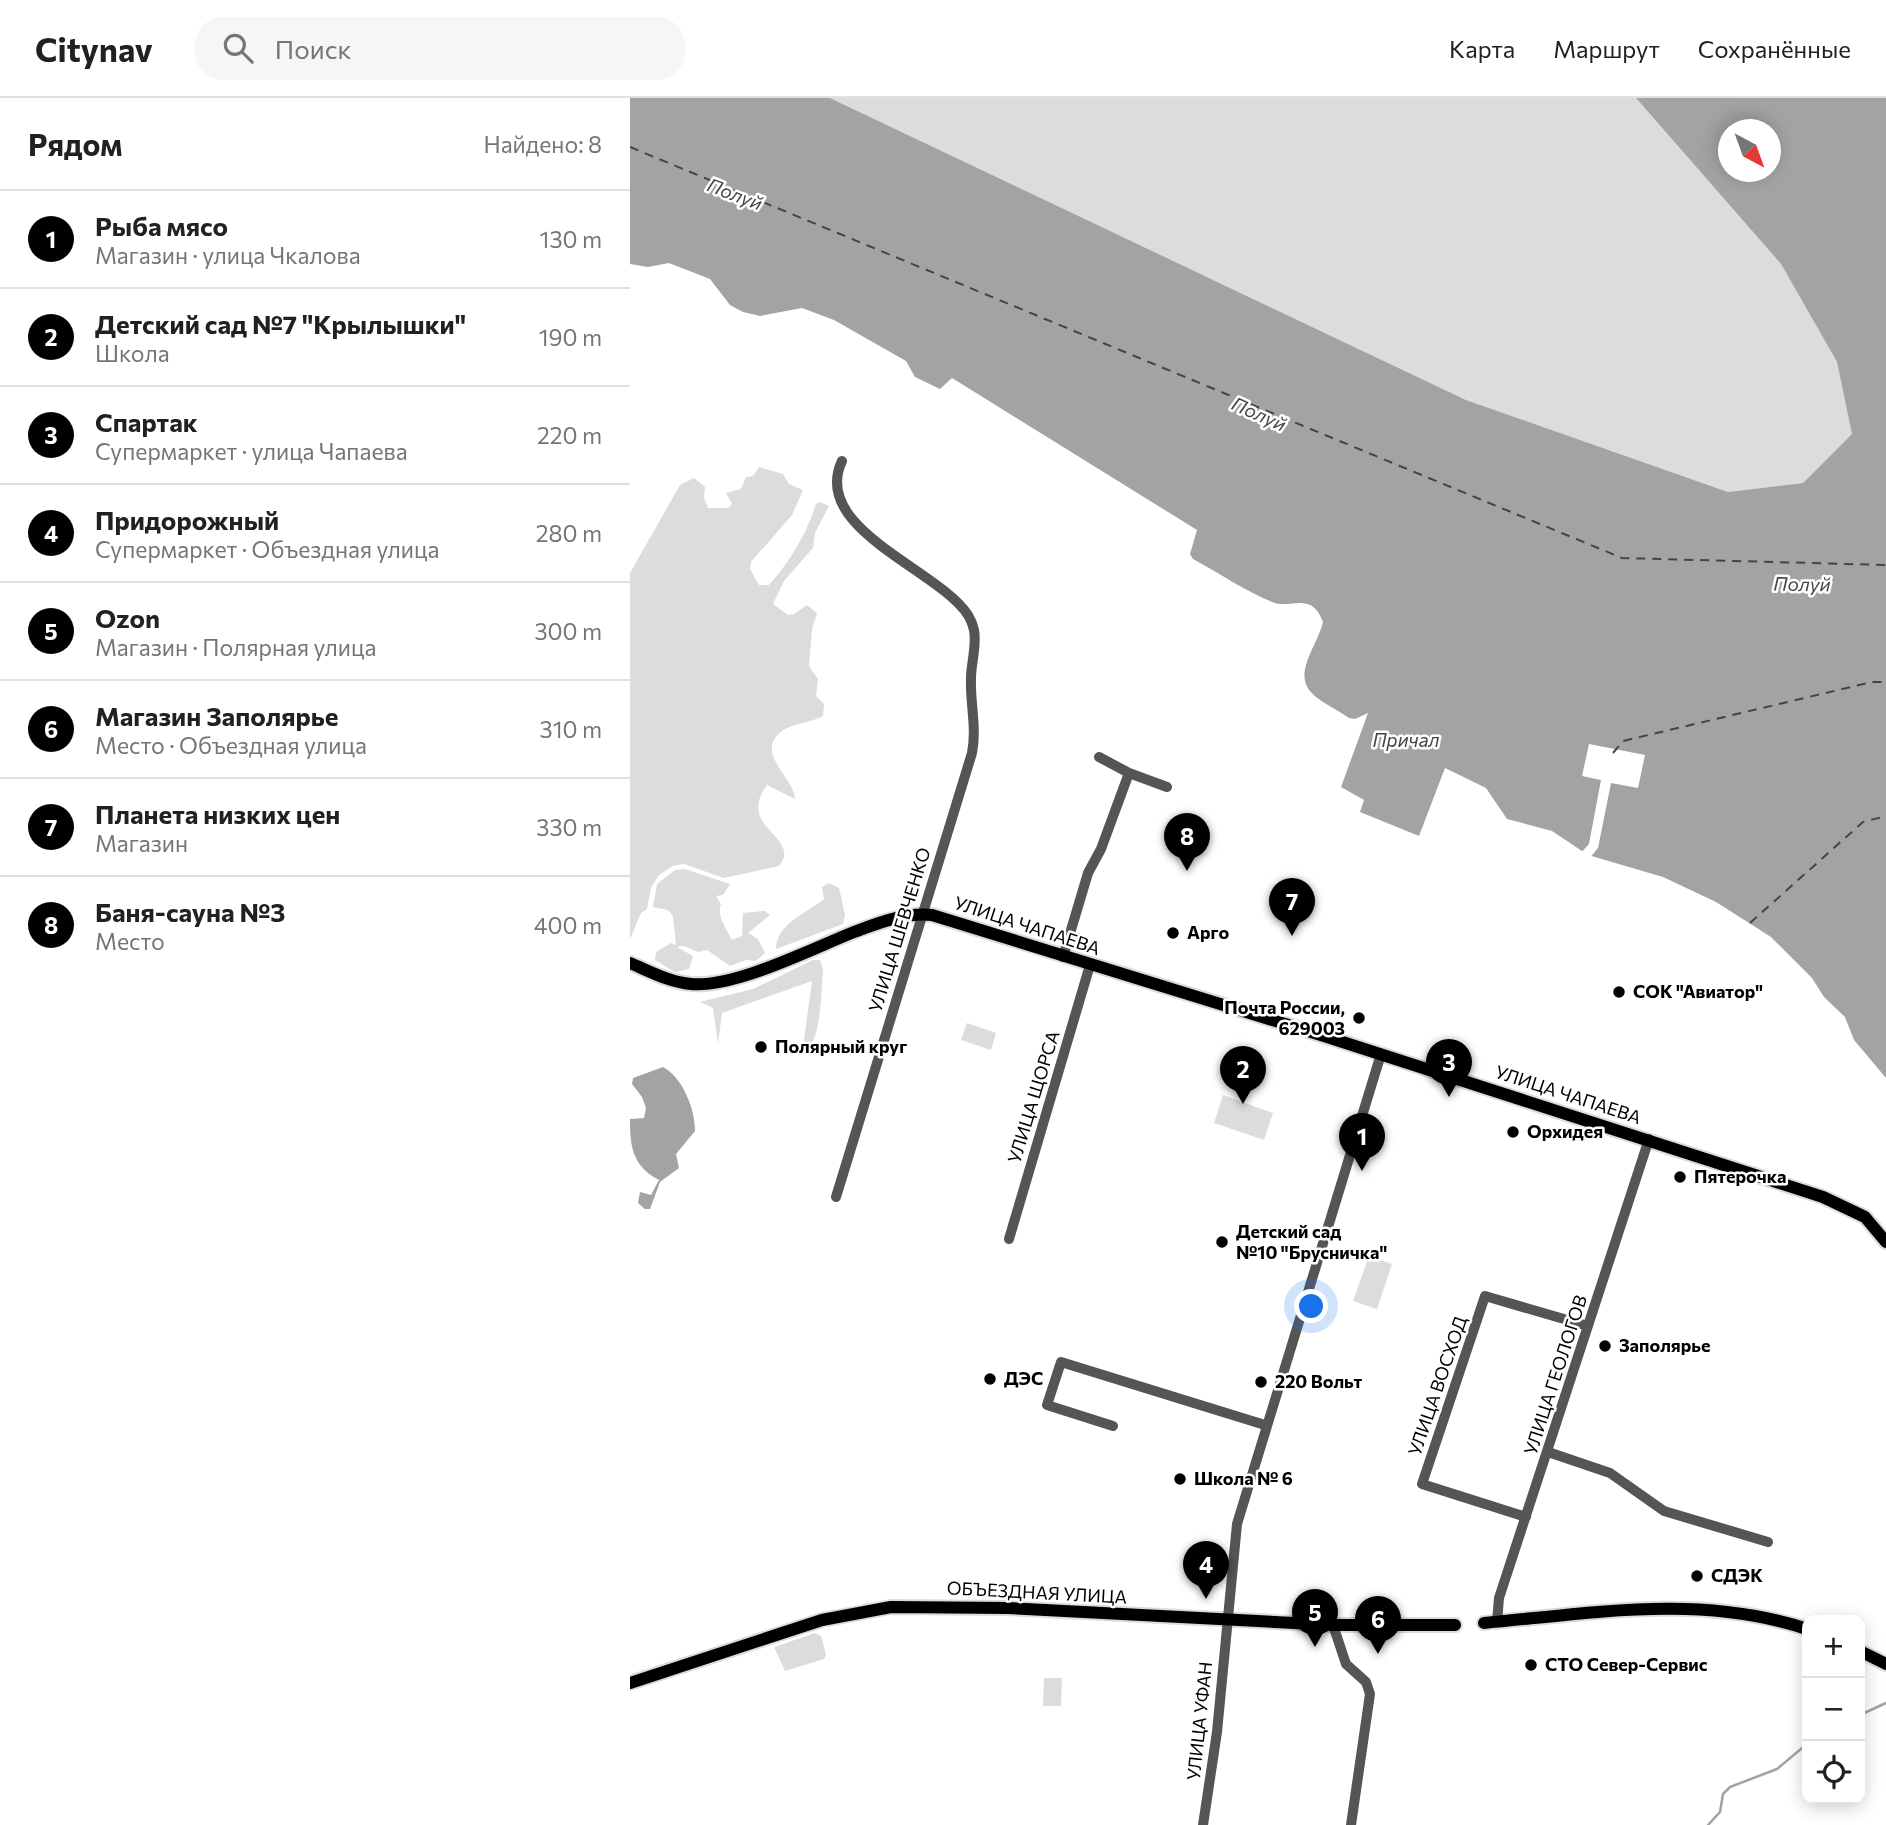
<!DOCTYPE html>
<html lang="ru">
<meta charset="utf-8">
<style>
:root{--surface:#fff;--page:#f6f6f6;--text:#202124;--muted:#757577;--line:#e0e0e0;--accent:#000}
body{margin:0;font-family:Commissioner,sans-serif;background:var(--page);color:var(--text)}
.controls{position:absolute;right:21px;bottom:21px;display:grid;overflow:hidden;border-radius:14px;box-shadow:0 4px 18px #0003}
.controls button{width:63px;height:63px;display:grid;place-items:center;padding:0;border:0;border-bottom:2px solid var(--line);background:var(--surface);color:var(--text);font:35px sans-serif}
.compass{position:absolute;left:1088px;top:21px;width:63px;height:63px;border-radius:50%;background:var(--surface);box-shadow:0 4px 18px #0003;rotate:139deg}
.you{position:absolute;left:682px;top:1209px;width:24px;height:24px;margin:-18px;border:5px solid #fff;border-radius:50%;background:#1a73e8;box-shadow:0 0 0 10px #1a73e833}
.badge{display:grid;place-items:center;width:46px;height:46px;border-radius:50%;background:var(--accent);color:#fff;font-size:23px;font-weight:700}
.pin{position:absolute;translate:-50% -58px;filter:drop-shadow(0 2px 4px #0008)}
.pin::after{content:'';position:absolute;top:37px;width:24px;height:21px;background:inherit;clip-path:polygon(0 0,100% 0,50% 100%)}
.list{margin:0;padding:0;list-style:none}
h2{display:flex;justify-content:space-between;align-items:center;height:91px;margin:0;padding:0 28px;font-size:30px}
h2 small{font-size:23px;font-weight:400;color:var(--muted)}
.list li{display:grid;grid-template-columns:46px 1fr auto;gap:21px;align-items:center;box-sizing:border-box;height:98px;padding:0 28px;border-top:2px solid var(--line)}
.list b{display:block;font-size:26px;white-space:nowrap}
.list p{margin:0;font-size:23px;white-space:nowrap;color:var(--muted)}
.list em{font-size:23px;font-style:normal;color:var(--muted)}
.icon{flex:none;width:38px;height:38px;fill:none;stroke:currentColor;stroke-width:2;stroke-linecap:round;stroke-linejoin:round}
.map{position:relative;flex:none;width:1256px;height:1727px;overflow:hidden}
header{display:flex;align-items:center;gap:42px;box-sizing:border-box;height:98px;padding:0 35px;background:var(--surface);border-bottom:2px solid var(--line)}
header strong{font-size:33px}
nav{display:flex;gap:38px;margin-inline-start:auto;font-size:24px}
.search{width:490px;height:63px;background:var(--page);display:flex;align-items:center;gap:18px;box-sizing:border-box;padding:0 24px;border-radius:28px;color:var(--muted);font-size:26px}
main{display:flex}
aside{flex:1;background:var(--surface)}
.map>svg:first-child{display:block}
</style>
<header>
<strong>Citynav</strong>
<div class="search"><svg class="icon" aria-label="search" viewBox="0 0 24 24"><circle cx="10" cy="10" r="6"/><path d="M15 15l6 6"/></svg>Поиск</div>
<nav><a>Карта</a><a>Маршрут</a><a>Сохранённые</a></nav>
</header>
<main>
<aside>
<h2>Рядом<small>Найдено: 8</small></h2>
<ul class="list">
<li><span class="badge">1</span><div><b>Рыба мясо</b><p>Магазин · улица Чкалова</p></div><em>130 m</em></li>
<li><span class="badge">2</span><div><b>Детский сад №7 &quot;Крылышки&quot;</b><p>Школа</p></div><em>190 m</em></li>
<li><span class="badge">3</span><div><b>Спартак</b><p>Супермаркет · улица Чапаева</p></div><em>220 m</em></li>
<li><span class="badge">4</span><div><b>Придорожный</b><p>Супермаркет · Объездная улица</p></div><em>280 m</em></li>
<li><span class="badge">5</span><div><b>Ozon</b><p>Магазин · Полярная улица</p></div><em>300 m</em></li>
<li><span class="badge">6</span><div><b>Магазин Заполярье</b><p>Место · Объездная улица</p></div><em>310 m</em></li>
<li><span class="badge">7</span><div><b>Планета низких цен</b><p>Магазин</p></div><em>330 m</em></li>
<li><span class="badge">8</span><div><b>Баня-сауна №3</b><p>Место</p></div><em>400 m</em></li>
</ul>
</aside>
<div class="map">
<svg width="1256" height="1727" viewBox="0 0 1256 1727">
<rect width="100%" height="100%" fill="#fff"/>
<path fill="#dcdcdc" d="M200,0H1006L1151,166L1207,264L1223,336L1173,385L1098,394L836,302Z
M129,369L153,376L159,386L173,392L162,417L121,464L120,471L129,487H139C161,462 176,437 186,406L190,404L199,408L185,435L183,450L154,483L143,506L158,517L164,516L177,507L187,515L182,531L179,568L188,581L186,598L194,606L193,618C180,625 164,625 152,633C123,655 165,680 165,701L137,687C105,730 173,739 149,768L94,780L54,766L43,768L29,777L21,790L17,811L11,815L0,841V475L50,387L64,380L75,389L74,400L78,410H98L102,406L96,395L111,391L116,379L123,378Z
M55,771L100,786L93,797L86,798L91,806C86,817 97,832 102,842L112,838L113,815L135,813L140,817L118,835L128,841L135,855L126,863L116,862L100,868L77,852L68,854L54,848L47,849L63,858L59,871L45,874L25,862L26,854L41,845L46,847L43,818L38,812L23,809L27,786L45,772Z
M199,785L209,790L215,817L213,826L146,851C146,825 178,815 194,801L192,789Z
M183,862H190L193,871C191,894 192,946 172,957L182,883L92,915L88,946L83,910L70,904L123,891Z
M337,925L366,935L361,952L331,942Z
M593,997L643,1015L634,1042L584,1025Z
M739,1158L762,1166L747,1211L723,1203Z
M185,1535L191,1538L196,1557L194,1561L155,1573L144,1549Z
M414,1580H432L431,1608H413Z"/>
<path fill="#a3a3a3" fill-rule="evenodd" d="M0,0H200L836,302L1098,394L1173,385L1222,336L1207,264L1151,166L1006,0H1256V980L1224,942L1215,919L1194,899L1182,880L1141,839L1086,804L1033,779L958,757L922,733L877,721L856,690L815,670L789,738L730,714L734,702L711,689L738,615L725,621L719,620C708,612 696,607 686,599C659,578 687,550 693,524C681,492 661,512 642,504C615,493 589,475 563,461L560,456L567,432L322,280L310,291L285,279L276,263L204,222L172,210L130,218L113,214L100,207L80,181L39,165L18,169L0,166ZM1098,32H1140V74H1098Z
M33,969C53,980 65,1011 65,1033L46,1056L49,1070L30,1084L20,1111H15L8,1105L10,1094L21,1097L29,1082C2,1068 0,1048 0,1021L14,1020L16,1010L12,999L2,986L3,980Z"/>
<path fill="#fff" d="M959,646L1015,657L1008,690L981,685L968,750L959,761L950,756L959,746L971,682L952,678Z"/>
<g fill="none" stroke-linecap="round" stroke-linejoin="round">
<path stroke="#a3a3a3" stroke-width="2.5" d="M1230,1617L1256,1605
M1078,1727L1090,1714L1093,1696L1100,1689L1147,1671L1177,1646"/>
<path stroke="#444" stroke-width="2" stroke-dasharray="9 7" stroke-linecap="butt" d="M0,49L992,460L1256,467
M983,655L993,643L1242,584H1256
M1120,825L1233,724L1256,718"/>
<g stroke="#dbdbdb" stroke-width="16">
<path id="major" d="M0,865C19,873 39,884 61,886C105,890 181,851 224,834C248,825 276,814 302,817L694,938L1193,1099L1235,1119L1256,1144
M854,1525C963,1515 1071,1496 1177,1531
M1230,1553L1256,1566
M0,1585L192,1522L261,1509L378,1510L703,1527H825"/>
</g>
<path stroke="#555" stroke-width="10" d="M469,659L499,675L537,689
M433,859L458,775L471,751L499,675
M206,1099L342,655C347,629 340,606 341,580C341,565 347,548 344,532C343,527 341,522 338,517C308,471 180,431 212,363
M379,1141L460,867
M483,1328L417,1307L431,1264L635,1327
M918,1354L980,1375L1034,1413L1138,1444
M896,1419L792,1386L855,1198L958,1228
M867,1524L869,1500L1019,1041
M703,1527L716,1566L736,1584L740,1596L721,1727
M573,1727L587,1634L607,1426L751,956"/>
<use href="#major" stroke="#000" stroke-width="12"/>
</g>
<g fill="#000" stroke="#fff" stroke-width="2.5">
<circle cx="543" cy="835" r="7"/>
<circle cx="989" cy="894" r="7"/>
<circle cx="729" cy="920" r="7"/>
<circle cx="131" cy="949" r="7"/>
<circle cx="883" cy="1034" r="7"/>
<circle cx="1050" cy="1079" r="7"/>
<circle cx="592" cy="1144" r="7"/>
<circle cx="975" cy="1248" r="7"/>
<circle cx="360" cy="1281" r="7"/>
<circle cx="631" cy="1284" r="7"/>
<circle cx="550" cy="1381" r="7"/>
<circle cx="1067" cy="1478" r="7"/>
<circle cx="901" cy="1567" r="7"/>
</g>
<g text-anchor="middle" stroke-width="5" stroke-linejoin="round" paint-order="stroke">
<g font-size="18" fill="#000" stroke="#fff">
<text transform="translate(397 828) rotate(18)" y="6">УЛИЦА ЧАПАЕВА</text>
<text transform="translate(270 832) rotate(-73)" y="6">УЛИЦА ШЕВЧЕНКО</text>
<text transform="translate(938 997) rotate(18)" y="6">УЛИЦА ЧАПАЕВА</text>
<text transform="translate(404 999) rotate(-73)" y="6">УЛИЦА ЩОРСА</text>
<text transform="translate(926 1277) rotate(-72)" y="6">УЛИЦА ГЕОЛОГОВ</text>
<text transform="translate(808 1288) rotate(-71)" y="6">УЛИЦА ВОСХОД</text>
<text transform="translate(407 1495) rotate(3)" y="6">ОБЪЕЗДНАЯ УЛИЦА</text>
<text transform="translate(570 1623) rotate(-84)" y="6">УЛИЦА УФАН</text>
</g>
<g font-size="18" font-weight="bold" fill="#000" stroke="#fff" text-anchor="start">
<text x="557" y="841">Арго</text>
<text x="1003" y="900">СОК "Авиатор"</text>
<text x="715" y="916" text-anchor="end">Почта России,<tspan x="715" dy="21">629003</tspan></text>
<text x="145" y="955">Полярный круг</text>
<text x="897" y="1040">Орхидея</text>
<text x="1064" y="1085">Пятерочка</text>
<text x="606" y="1140">Детский сад<tspan x="606" dy="21">№10 "Брусничка"</tspan></text>
<text x="989" y="1254">Заполярье</text>
<text x="374" y="1287">ДЭС</text>
<text x="645" y="1290">220 Вольт</text>
<text x="564" y="1387">Школа № 6</text>
<text x="1081" y="1484">СДЭК</text>
<text x="915" y="1573">СТО Север-Сервис</text>
</g>
<g font-size="19" font-style="italic" fill="#444" stroke="#fff">
<text transform="translate(105 96) rotate(21)" y="7">Полуй</text>
<text transform="translate(629 316) rotate(24)" y="7">Полуй</text>
<text transform="translate(1172 486) rotate(1)" y="7">Полуй</text>
<text x="776" y="649">Причал</text>
</g>
</g>
</svg>
<div class="controls">
<button>+</button>
<button>−</button>
<button><svg class="icon" aria-label="locate" viewBox="0 0 24 24"><circle cx="12" cy="12" r="6"/><path d="M12 2v4M12 18v4M2 12h4M18 12h4"/></svg></button>
</div>
<svg class="compass" viewBox="-18 -18 36 36"><path d="M0-13l5 13h-10z" fill="#e53935"/><path d="M0 13l5-13h-10z" fill="#757577"/></svg>
<div class="you"></div>
<div class="pin badge" style="left:732px;top:1073px">1</div>
<div class="pin badge" style="left:613px;top:1006px">2</div>
<div class="pin badge" style="left:819px;top:999px">3</div>
<div class="pin badge" style="left:576px;top:1501px">4</div>
<div class="pin badge" style="left:685px;top:1549px">5</div>
<div class="pin badge" style="left:748px;top:1556px">6</div>
<div class="pin badge" style="left:662px;top:838px">7</div>
<div class="pin badge" style="left:557px;top:773px">8</div>
</div>
</main>
